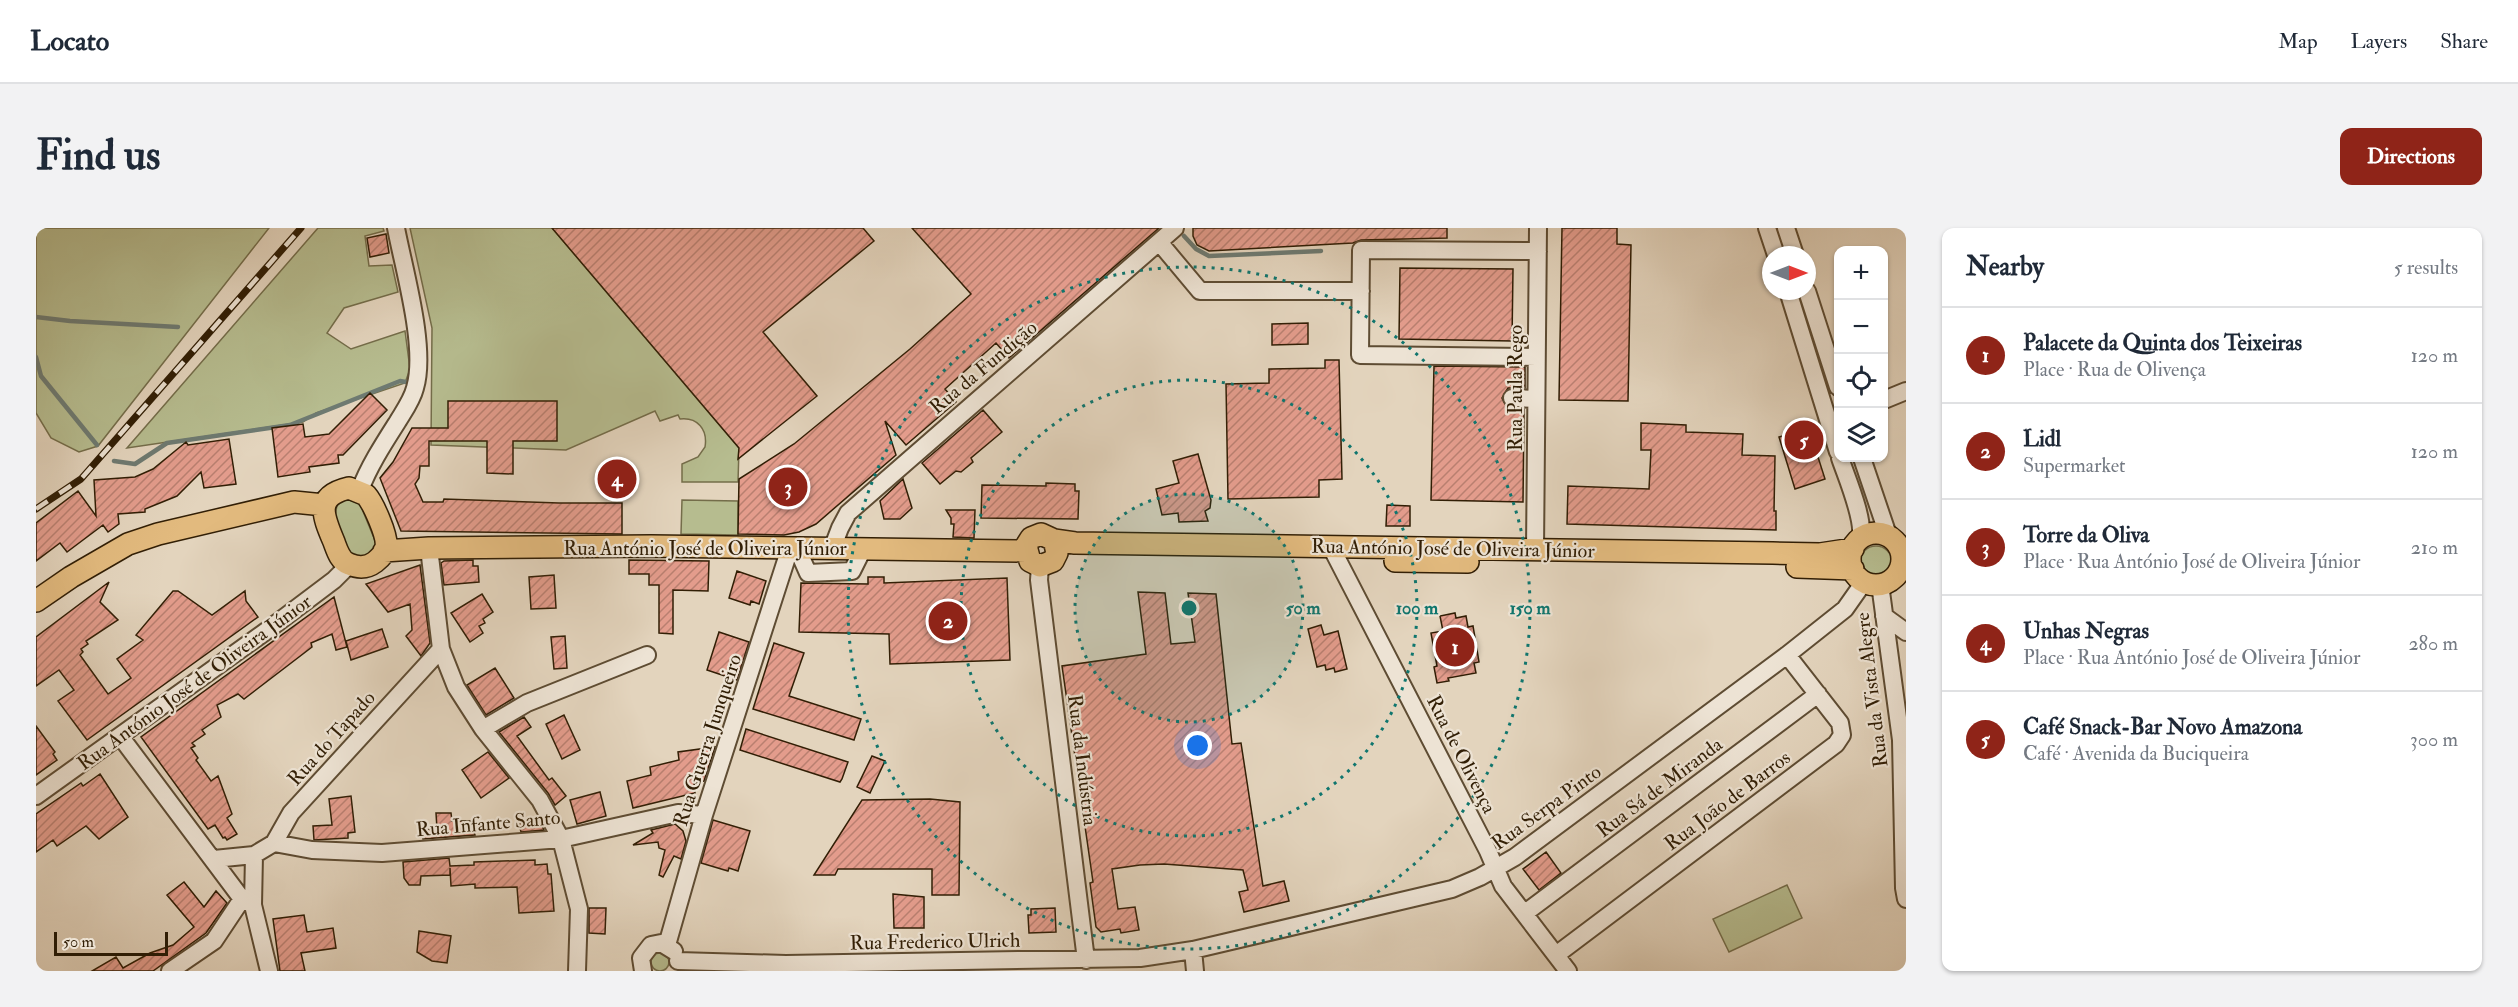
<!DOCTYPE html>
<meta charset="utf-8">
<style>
:root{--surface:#fff;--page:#f2f2f3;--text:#1f2937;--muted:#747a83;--line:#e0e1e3;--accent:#8f2418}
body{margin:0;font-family:"IM FELL Double Pica",serif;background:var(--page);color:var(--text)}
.controls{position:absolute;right:18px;top:18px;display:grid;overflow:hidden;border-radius:12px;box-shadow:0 2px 4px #0004}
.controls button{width:54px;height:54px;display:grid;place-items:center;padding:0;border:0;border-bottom:2px solid var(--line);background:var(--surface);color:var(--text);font:30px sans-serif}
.compass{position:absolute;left:1726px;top:18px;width:54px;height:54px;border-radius:50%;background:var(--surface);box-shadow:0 2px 4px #0004;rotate:90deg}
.scale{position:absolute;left:18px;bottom:15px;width:114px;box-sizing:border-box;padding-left:6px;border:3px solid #311e05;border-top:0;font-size:16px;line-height:21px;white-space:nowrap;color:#311e05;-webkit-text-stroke:4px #ede3d4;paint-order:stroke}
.you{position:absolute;left:1162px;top:518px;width:21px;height:21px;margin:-15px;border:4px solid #fff;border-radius:50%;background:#1a73e8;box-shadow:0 0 0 9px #1a73e833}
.badge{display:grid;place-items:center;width:39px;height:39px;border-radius:50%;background:var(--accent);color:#fff;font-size:20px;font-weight:700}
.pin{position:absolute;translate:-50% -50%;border:3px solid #fff;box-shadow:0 2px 6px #0006}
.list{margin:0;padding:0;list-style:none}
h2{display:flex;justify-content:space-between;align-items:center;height:78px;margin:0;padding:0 24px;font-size:26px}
h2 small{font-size:20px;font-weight:400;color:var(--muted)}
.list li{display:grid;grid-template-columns:39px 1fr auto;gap:18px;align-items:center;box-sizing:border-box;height:96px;padding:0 24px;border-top:2px solid var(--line)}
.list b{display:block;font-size:22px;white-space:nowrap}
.list p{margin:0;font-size:20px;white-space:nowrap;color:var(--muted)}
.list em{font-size:20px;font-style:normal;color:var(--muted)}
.icon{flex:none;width:33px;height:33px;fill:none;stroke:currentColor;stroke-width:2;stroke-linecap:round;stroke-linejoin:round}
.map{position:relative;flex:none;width:1870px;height:743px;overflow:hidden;border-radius:12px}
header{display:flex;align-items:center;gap:36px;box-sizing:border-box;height:84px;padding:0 30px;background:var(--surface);border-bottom:2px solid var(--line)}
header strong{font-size:28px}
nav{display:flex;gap:33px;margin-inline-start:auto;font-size:21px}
.intro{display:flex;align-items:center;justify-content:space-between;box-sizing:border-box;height:144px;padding:0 36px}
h1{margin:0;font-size:42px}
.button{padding:15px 27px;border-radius:12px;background:var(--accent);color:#fff;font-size:21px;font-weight:700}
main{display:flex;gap:36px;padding:0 36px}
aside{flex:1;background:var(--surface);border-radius:12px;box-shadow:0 2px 4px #0004}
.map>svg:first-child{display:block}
</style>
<header>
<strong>Locato</strong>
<nav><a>Map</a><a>Layers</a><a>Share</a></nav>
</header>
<div class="intro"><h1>Find us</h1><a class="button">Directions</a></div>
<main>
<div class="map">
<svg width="1870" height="743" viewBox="0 0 1870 743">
<defs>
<pattern id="building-hatch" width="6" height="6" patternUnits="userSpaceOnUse" patternTransform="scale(1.5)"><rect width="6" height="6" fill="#e39c8c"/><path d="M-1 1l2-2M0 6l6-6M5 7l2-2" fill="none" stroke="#b97f70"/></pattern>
</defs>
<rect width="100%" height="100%" fill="#e3d4bd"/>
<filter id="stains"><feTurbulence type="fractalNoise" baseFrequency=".00333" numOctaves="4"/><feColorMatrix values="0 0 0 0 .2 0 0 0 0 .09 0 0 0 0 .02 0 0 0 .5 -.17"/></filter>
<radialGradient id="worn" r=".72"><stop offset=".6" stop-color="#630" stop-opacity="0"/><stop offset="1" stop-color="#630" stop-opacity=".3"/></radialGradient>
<path fill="#b6bc8f" stroke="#746d4a" stroke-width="1.5" d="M0,0H233L62,218L43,224L15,210L0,185Z
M282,0H347L348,3L329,8L333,38L356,37L362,64L308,80L291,105L315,121L369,103L374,141L369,155L280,185L267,194L91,220Z
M374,0H516L703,220L702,254H646V236L662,229L669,219C672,201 661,189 644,191L642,187L624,193L619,183L530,222L395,217L396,100Z
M311,271L324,276L340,315L336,325L324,330L314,326L299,289L301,277Z
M646,272L702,273V307L645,306Z
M1824 334a16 16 0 1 1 32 0a16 16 0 1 1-32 0Z
M1751,657L1766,690L1693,724L1677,691Z
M615 734a9 9 0 1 1 18 0a9 9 0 1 1-18 0Z"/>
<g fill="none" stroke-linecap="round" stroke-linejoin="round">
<path stroke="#6e7a71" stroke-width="4.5" d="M1148,8L1160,21L1173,28L1285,23
M0,89L34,93L142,99
M0,129L5,148L61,217
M78,233L99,236L131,215L254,197L364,153L370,154"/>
</g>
<path fill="url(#building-hatch)" stroke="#311e05" stroke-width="1.5" d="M516,0H827L838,13L727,104L781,168L702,231L703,220Z
M876,0H1123L973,130L960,115L909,161L920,174L870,217L849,193L860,227L780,296L763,304L748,307L702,306L703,251L758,216L874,121L935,66Z
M1157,0H1411V10L1325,12L1317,15L1173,23L1161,17L1157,8Z
M1526,0H1581V16L1595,17L1592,173L1523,172Z
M350,6L353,25L334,29L331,10Z
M1364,40L1477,41L1476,113L1363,111Z
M1272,95V116L1236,117V96Z
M1289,132H1303L1306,251L1283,252V269L1192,271L1190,156L1233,155V141L1289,140Z
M1398,138L1489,139V160H1472L1466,170L1471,179L1488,181L1487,274L1395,272Z
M334,165L351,182L307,227H302L303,235L273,239L274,244L242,249L236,200L267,196L269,209L293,206Z
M412,173H521V213H477V246L451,245V213H393V238H384L383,250L379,256L387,274H407L408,271L523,275H586V306L365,303L344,250L357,234L376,200H412Z
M947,182L966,204L935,230L937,234L925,244L920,243L904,256L886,235Z
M1605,195L1650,197V204L1707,206L1706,227L1739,228L1738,283H1740V302L1531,296L1532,258L1613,261L1615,222H1605Z
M1765,203L1766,206L1774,204L1789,251L1759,261L1743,209Z
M193,211L200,256L168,260L165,244L141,268L109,281V284L82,286L83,296L72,304L67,297L31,324L24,315L0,333V295L42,263L60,288L58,252L99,249L117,241L150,214L152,217Z
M1162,226L1175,272L1174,280L1169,283L1172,293L1143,294L1142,285L1126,287L1120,261L1143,255L1137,233Z
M867,251L876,280L864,291H848L844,273Z
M1010,255L1039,256V263H1043L1042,291L945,290L946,257L1010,258Z
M1351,277L1374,278V298H1350Z
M910,282H939L938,310L917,309L918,296H915V290Z
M437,332V338H442L443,354L408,357L405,335L408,333Z
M593,332L673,333L672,363L637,362V406L623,405V357H613V346H593Z
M384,337L394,415L385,428L370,408L376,402L374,376L352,384L330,356Z
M701,343L730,353L723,376L715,373L714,377L693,370Z
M518,347L520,380L495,381L493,349Z
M832,349H848V355L971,350L974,432L854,436L853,406L763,404L765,355L832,356Z
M73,354L64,374L82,392L50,413L52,416L45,421L47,424L44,427L72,466L95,450L81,431L107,412L100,407L137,363H142L176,387L209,363L210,373L222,389L51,512L22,473L38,462L23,442L0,458V409Z
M1102,364L1129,365L1135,416L1159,414L1152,365L1180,366L1196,516L1205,515L1227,658L1248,653L1253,673L1208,684L1203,664L1212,662L1207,642L1128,636L1104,637L1076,641L1082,681L1099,679L1103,702L1085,705L1084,701L1065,704L1060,699L1054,655L1057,654L1026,438L1110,426Z
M446,366L457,384L447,391L449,395L443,398L447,405L434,414L415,385Z
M298,369L311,419L300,422L296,406L275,415L276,419L208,471L202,466L181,477L185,489L166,502L169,506L156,515L159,518L155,520L162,530L160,532L175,553L182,548L196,586L191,590L201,606L191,612L189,609L187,610L179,597L172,601L105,509Z
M1419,385L1420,390L1430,388L1432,399L1437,398L1443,434L1438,435L1440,445L1412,450L1413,453L1401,455L1398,439L1401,438L1395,405L1407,403L1404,388Z
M1285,397L1288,407L1302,403L1311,441L1299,444L1298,440L1290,442L1289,437L1281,439L1272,401Z
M346,401L352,419L315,432L310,413Z
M683,404L713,414L701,452L671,442Z
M529,408L531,440L518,441L515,409Z
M738,415L768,425L753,468L825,491L818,512L717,481Z
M459,440L478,470L450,487L431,457Z
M528,487L544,522L526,531L510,496Z
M488,489L495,499L481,508L513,552L516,550L530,568L519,577L512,565L463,504Z
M0,498L19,524L17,526L21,532L0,547Z
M710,501L812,534L806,551L804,554L704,522Z
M679,519L668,553L658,555L659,565L597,580L591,553L615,547L614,539L643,532L642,524Z
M452,524L473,550L445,570L426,542Z
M836,528L849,533L834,565L821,559Z
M64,546L92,589L63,611L50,598L21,618L17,612L0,624V586L45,555L47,558Z
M564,564L570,588L541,596L534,572Z
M315,568L319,604L312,605V610L278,612L277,598L296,597L293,571Z
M894,571L924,574L923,667H896V641H802L799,647H778L826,572Z
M400,585H415L416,593H435L439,607L387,611L386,602L401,601Z
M502,590L508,602L485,604L483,596Z
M677,592L714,603L702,643L693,640L692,643L665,635Z
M639,596L647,603L650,613L645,631L638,628L627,649L623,647L629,622L623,620L622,614L597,617L617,605L615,602Z
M1510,624L1525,645L1503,662L1487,641Z
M413,630L414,638L438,637V634L499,632V637L511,636L512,646H515L518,683L483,685L481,659L439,660V656L415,658L414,640V647L385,648L384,657H373L368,650L367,634Z
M148,654L168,679L180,663L191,675L170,705L117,743H56L80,729L87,740L114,725L137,717L158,699L131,667Z
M857,666L888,669V700H858Z
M553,680H570L569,706L553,705Z
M1019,680L1020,704L993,705L992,687H995V681Z
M268,687L271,704L297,700L300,720L265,725L269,743H244L237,691Z
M383,703L415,708L411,735L396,733L381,724Z"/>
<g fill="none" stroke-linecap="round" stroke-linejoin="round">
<g stroke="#5e4c33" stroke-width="20">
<path id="minor" d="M1731,0L1740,27
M1750,0L1759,27
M1123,14L1164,63H1325
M1752,63L1802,224
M1771,63L1802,159
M1500,129L1324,127L1325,22L1502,23
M1476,170L1500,171
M1848,172L1870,163
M1804,230C1810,248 1830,294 1824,311
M1826,230L1851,304L1857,311
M324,262C333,238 348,215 362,193C368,183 376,172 379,160C391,120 368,42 360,0
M1295,319L1452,623L1467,658L1532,743
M393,320L405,421L420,459L447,501L504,572L525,611L543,681L541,743
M761,320L772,345L816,343L827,321
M796,321L804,300L812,285L1139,0
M1499,321L1502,0
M1004,338L1003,352L1050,732
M1844,356L1865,512L1868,660L1870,671
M1848,388L1870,404
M447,501L491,475L611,427
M84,508L206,671L217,677L233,743
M0,568L233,401L298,352L313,337
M238,615L276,622L346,625L525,611L642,585L668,587
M178,631L218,627L238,615L255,585L405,421
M217,677L218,627
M1489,685L1782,466
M631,717L668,587L754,320
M1157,722L1159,743
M1520,727L1800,516L1806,507L1804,495L1751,427
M642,733L750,736L1104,730L1157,722L1416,661L1444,649L1479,629L1751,427L1809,381L1828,354
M134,743L178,713L206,671
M607,743L605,730L615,717L625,715L638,723"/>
</g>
<g stroke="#311e05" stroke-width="24">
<path id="major" d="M313,260L330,267C337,275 352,308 350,319C349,325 344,330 339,334C331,340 322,340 313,336C304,333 301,322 298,314C287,288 278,268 313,260Z
M1814 331a26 26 0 1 1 52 0a26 26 0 1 1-52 0Z
M1018,312L1021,325L1017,333L1004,338L994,333L990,318L995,310L1005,306L1018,312L1039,315C1288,320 1536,321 1784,326L1817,321
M348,323L393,320L615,318L990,323
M1359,333L1432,334
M1761,339L1817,341
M0,373L35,349L92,316L122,306L258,274L288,277"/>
</g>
<use href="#minor" stroke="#ede3d4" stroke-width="16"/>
<use href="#major" stroke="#e2ba7e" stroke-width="21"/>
<g stroke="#311e05" stroke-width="7">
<path id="rail" d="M0,281L45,251L265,0"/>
</g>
<use href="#rail" stroke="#ede3d4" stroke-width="4.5" stroke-dasharray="14" stroke-linecap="butt"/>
</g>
<circle cx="1153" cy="380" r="114" fill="#0f766e" fill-opacity=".12"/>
<g fill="none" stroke="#0f766e" stroke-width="3" stroke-dasharray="3 6">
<circle cx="1153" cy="380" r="114"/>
<circle cx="1153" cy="380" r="228"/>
<circle cx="1153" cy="380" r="341"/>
</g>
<g text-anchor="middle" stroke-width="4.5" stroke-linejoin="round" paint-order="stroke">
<g font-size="20" fill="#311e05" stroke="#ede3d4">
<text transform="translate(947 139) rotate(-40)" y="7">Rua da Fundição</text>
<text transform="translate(1479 160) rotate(-90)" y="7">Rua Paula Rego</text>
<text x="669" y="327">Rua António José de Oliveira Júnior</text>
<text transform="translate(1417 320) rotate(1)" y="7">Rua António José de Oliveira Júnior</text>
<text transform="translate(158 454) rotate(-36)" y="7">Rua António José de Oliveira Júnior</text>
<text transform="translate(1835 462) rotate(-97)" y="7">Rua da Vista Alegre</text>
<text transform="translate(295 510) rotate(-48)" y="7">Rua do Tapado</text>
<text transform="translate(671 512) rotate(-72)" y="7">Rua Guerra Junqueiro</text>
<text transform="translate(1426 526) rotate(63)" y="7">Rua de Olivença</text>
<text transform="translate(1047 532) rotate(83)" y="7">Rua da Indústria</text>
<text transform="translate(1623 559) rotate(-37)" y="7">Rua Sá de Miranda</text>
<text transform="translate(1691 572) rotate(-37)" y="7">Rua João de Barros</text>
<text transform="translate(1510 579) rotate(-36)" y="7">Rua Serpa Pinto</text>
<text transform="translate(452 595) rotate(-5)" y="7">Rua Infante Santo</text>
<text transform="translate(899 713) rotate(-1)" y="7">Rua Frederico Ulrich</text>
</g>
</g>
<circle cx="1153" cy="380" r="9" fill="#0f766e" stroke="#ede3d4" stroke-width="3"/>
<g font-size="18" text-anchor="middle" font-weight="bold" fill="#0f766e" stroke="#ede3d4" stroke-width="4.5" stroke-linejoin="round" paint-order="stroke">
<text x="1267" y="386">50 m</text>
<text x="1381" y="386">100 m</text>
<text x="1494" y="386">150 m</text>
</g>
<rect width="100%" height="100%" filter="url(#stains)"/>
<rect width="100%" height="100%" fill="url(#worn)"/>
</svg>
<div class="controls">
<button>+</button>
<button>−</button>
<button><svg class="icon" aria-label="locate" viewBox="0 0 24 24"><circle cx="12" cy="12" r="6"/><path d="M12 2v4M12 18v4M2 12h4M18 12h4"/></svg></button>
<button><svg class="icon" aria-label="layers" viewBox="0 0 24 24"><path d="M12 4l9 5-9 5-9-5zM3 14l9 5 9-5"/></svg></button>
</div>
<svg class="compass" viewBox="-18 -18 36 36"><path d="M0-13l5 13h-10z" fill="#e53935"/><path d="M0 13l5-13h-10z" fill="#747a83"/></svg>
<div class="scale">50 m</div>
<div class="you"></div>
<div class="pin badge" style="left:1419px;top:419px">1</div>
<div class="pin badge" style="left:912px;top:393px">2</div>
<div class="pin badge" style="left:752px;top:259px">3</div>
<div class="pin badge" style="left:581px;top:251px">4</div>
<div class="pin badge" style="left:1768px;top:212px">5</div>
</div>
<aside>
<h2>Nearby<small>5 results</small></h2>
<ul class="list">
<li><span class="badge">1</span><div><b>Palacete da Quinta dos Teixeiras</b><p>Place · Rua de Olivença</p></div><em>120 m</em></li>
<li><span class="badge">2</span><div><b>Lidl</b><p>Supermarket</p></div><em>120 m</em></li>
<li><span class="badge">3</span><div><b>Torre da Oliva</b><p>Place · Rua António José de Oliveira Júnior</p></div><em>210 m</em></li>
<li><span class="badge">4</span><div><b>Unhas Negras</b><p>Place · Rua António José de Oliveira Júnior</p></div><em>280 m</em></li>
<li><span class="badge">5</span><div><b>Café Snack-Bar Novo Amazona</b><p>Café · Avenida da Buciqueira</p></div><em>300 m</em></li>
</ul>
</aside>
</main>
